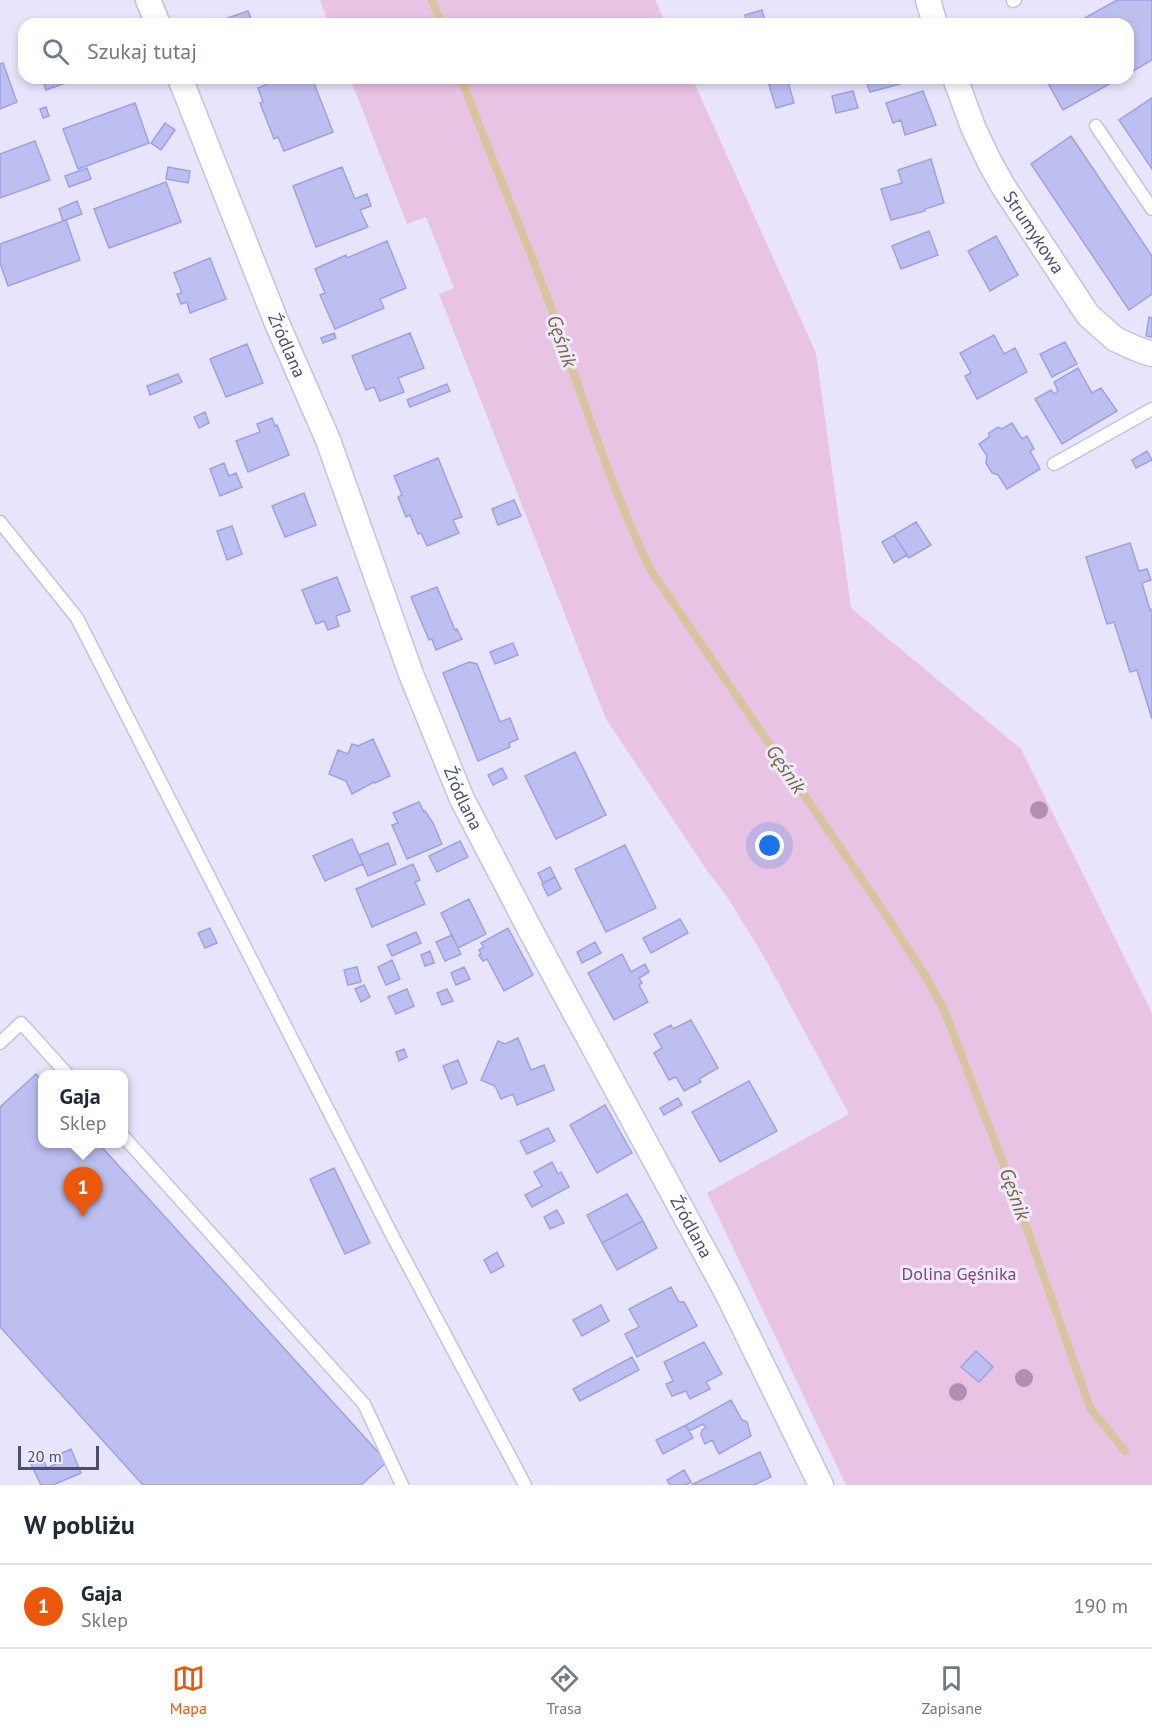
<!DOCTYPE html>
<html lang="pl">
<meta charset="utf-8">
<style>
:root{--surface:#fff;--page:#f2f2f3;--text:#1f2937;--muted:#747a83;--line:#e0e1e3;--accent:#ea580c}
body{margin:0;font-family:"PT Sans",sans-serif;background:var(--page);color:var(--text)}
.scale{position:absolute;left:18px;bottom:15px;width:81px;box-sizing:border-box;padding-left:6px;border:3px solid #4a4e74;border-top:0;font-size:16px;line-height:21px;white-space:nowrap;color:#4a4e74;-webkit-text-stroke:4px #eeeaff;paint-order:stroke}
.you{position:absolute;left:770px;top:846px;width:21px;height:21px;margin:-15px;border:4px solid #fff;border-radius:50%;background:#1a73e8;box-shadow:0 0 0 9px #1a73e833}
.badge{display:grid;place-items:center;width:39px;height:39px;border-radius:50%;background:var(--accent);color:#fff;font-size:20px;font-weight:700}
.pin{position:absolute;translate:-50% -50px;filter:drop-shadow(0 2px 3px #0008)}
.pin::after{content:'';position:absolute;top:32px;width:21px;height:18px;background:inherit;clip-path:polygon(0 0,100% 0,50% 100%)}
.popup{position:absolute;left:38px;top:1070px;width:90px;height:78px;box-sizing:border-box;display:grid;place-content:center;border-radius:12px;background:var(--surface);filter:drop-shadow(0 2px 4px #0005);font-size:20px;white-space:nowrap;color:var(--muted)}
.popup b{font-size:22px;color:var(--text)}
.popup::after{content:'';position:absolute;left:50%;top:100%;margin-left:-12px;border:12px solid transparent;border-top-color:var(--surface)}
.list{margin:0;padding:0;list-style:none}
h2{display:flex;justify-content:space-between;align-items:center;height:78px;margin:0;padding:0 24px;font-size:26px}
h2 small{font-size:20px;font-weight:400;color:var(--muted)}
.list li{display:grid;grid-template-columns:39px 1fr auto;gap:18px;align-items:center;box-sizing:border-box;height:84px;padding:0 24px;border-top:2px solid var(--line)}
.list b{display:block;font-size:22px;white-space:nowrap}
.list p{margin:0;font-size:20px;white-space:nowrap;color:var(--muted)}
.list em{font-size:20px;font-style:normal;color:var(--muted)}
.icon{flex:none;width:33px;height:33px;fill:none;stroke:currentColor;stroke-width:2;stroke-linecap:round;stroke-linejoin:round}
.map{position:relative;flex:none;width:1152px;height:1485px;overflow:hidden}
.search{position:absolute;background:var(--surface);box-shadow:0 3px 9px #0003;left:18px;right:18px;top:18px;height:66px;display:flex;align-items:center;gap:15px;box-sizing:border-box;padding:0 21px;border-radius:18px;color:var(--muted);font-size:22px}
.sheet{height:162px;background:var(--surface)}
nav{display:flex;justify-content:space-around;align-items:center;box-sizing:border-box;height:84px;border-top:2px solid var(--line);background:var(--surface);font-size:16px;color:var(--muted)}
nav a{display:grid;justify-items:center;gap:3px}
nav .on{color:var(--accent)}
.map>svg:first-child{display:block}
</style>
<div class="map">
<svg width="1152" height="1485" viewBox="0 0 1152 1485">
<rect width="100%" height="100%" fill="#e8e4fc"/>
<path fill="#e9c3e3" d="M320,0H655L666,24H329Z
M350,78H692L816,353L851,608L1021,749L1152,1013V1485H846L707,1193L849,1114L767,962L728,898L706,869L606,719L439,294L454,288L426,217L407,224Z"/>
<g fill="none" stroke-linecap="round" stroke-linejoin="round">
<path stroke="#d6c6a0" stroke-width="8" d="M432,0L441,24
M461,78C489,153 521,227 549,302C581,392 609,483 650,569L882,909L926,977L944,1010L1013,1189L1090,1408L1125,1451"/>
</g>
<path fill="#bcbff0" stroke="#9da2e3" stroke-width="1.5" d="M1117,0H1152V60L1128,74V24H1074Z
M762,10L766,24H747L745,15Z
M248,11L253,24H227L225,19Z
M3,63L17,102L0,109V64Z
M42,78H79L46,90Z
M282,78H312L333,132L284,151L278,137L274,139L260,103L263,102L258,88Z
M767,78H787L794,103L776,108Z
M865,78H898L900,84L870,92Z
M1045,78H1120L1063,110Z
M853,91L858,108L836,113L832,96Z
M923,91L936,125L905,135L901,120L893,123L886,103Z
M1152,98V169L1119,120Z
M135,103L149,143L78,169L63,129Z
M46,107L49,116L43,118L40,109Z
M165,123L175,130L161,150L151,143Z
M1071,136L1152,256V294L1129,310L1031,164Z
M35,141L50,180L0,198V154Z
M931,159L944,203L925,209V211L891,220L881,189L902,183L898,170Z
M168,167L190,171L188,183L166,179Z
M342,167L355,199L367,194L371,206L360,210L368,227L316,247L293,186Z
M87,168L91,179L69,187L65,176Z
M166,182L181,222L109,248L94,209Z
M77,201L82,214L63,221L59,209Z
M66,220L80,260L8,286L0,263V244Z
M929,231L938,255L901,269L892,246Z
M996,236L1018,275L990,291L968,251Z
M387,241L406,288L380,299L384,308L335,329L320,295L325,293L315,269L346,255L347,258Z
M210,258L226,299L190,313L187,302L181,304L177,294L182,293L174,273Z
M1149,317L1152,318V337L1146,336Z
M334,333L336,338L323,343L321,338Z
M410,333L424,368L398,378L404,392L380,401L374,387L366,390L352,356Z
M994,335L1004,354L1015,348L1027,372L977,399L965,376L971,373L960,353Z
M1065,342L1077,364L1052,377L1040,354Z
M247,344L263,383L226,397L210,359Z
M1078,368L1092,393L1101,388L1117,411L1062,444L1035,399L1051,390L1054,394L1058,391L1054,382Z
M178,374L182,382L150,395L147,386Z
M447,384L450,391L410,407L407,400Z
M205,412L209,423L199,428L194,417Z
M272,418L275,426L277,425L289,455L248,472L236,441L260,432L257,424Z
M1012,423L1022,439L1027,436L1034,449L1030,451L1040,469L1007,489L998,475L992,473L986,463L987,456L979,444L989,437V433L998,427L1002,429Z
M1147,451L1152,460L1136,468L1132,460Z
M438,458L462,517L453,520L459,533L427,546L421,533L418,534L410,515L406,517L398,497L402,495L394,476Z
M224,463L229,476L236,473L242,487L220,496L210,469Z
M304,493L316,525L285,537L272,506Z
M514,500L521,516L498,525L492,509Z
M916,522L931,545L909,558L894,535Z
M232,526L242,554L227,560L217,531Z
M894,535L907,555L894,563L882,542Z
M1130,543L1139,571L1147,569L1151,580L1142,583L1150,610L1152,609V719L1137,670L1130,672L1114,622L1107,624L1086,557Z
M337,577L350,611L336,616L339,626L328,630L324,621L316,624L302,590Z
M437,587L455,630L457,629L462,639L436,650L432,639L429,640L411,597Z
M513,643L518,655L495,664L490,652Z
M469,662L477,664L500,722L510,718L518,739L509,743L510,747L478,761L443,673Z
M373,739L390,776L375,783L374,782L352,794L346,781L329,774L338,750L348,754L352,744L358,746Z
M575,752L606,815L556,839L525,776Z
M502,768L507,778L493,785L488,775Z
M419,802L424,812L425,811L433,823L442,844L407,859L392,825L398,823L393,813Z
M352,839L363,864L325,881L313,856Z
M460,841L468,857L437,872L429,856Z
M388,843L396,864L368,876L359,855Z
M625,845L656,908L606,932L575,869Z
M413,864L420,880L415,882L425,904L372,927L356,889Z
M550,867L555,877L543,883L538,873Z
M555,877L561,889L548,896L542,884Z
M469,899L486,934L458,948L441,913Z
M680,919L688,933L651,953L643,938Z
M210,928L217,943L205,948L198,933Z
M508,928L533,975L504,991L487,959L483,961L479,955L481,954L479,950L484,947L481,943Z
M416,932L421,943L392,956L387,945Z
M452,935L461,954L445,961L436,942Z
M595,942L601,953L582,963L577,952Z
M430,951L434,963L425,966L421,955Z
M622,954L631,972L645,964L649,972L639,978L642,983L639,985L648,1002L614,1020L588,973Z
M392,960L400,979L386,985L378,967Z
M357,967L361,982L348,985L344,970Z
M464,967L470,979L456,985L451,973Z
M364,985L370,997L361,1002L355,989Z
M407,989L414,1006L396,1014L388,997Z
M447,989L453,1001L442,1005L437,993Z
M691,1020L718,1068L699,1079L701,1082L684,1091L676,1077L669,1080L654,1053L662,1048L654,1034L671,1025L673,1029Z
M518,1038L531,1070L544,1065L554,1090L517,1105L513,1094L501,1099L495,1086L481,1080L498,1041L505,1044Z
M404,1049L407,1057L399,1061L396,1052Z
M458,1060L467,1083L452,1089L443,1066Z
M36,1074L42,1081V1144H99L387,1462L361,1485H143L0,1327V1107Z
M749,1081L777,1131L720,1162L692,1112Z
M678,1098L682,1105L664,1115L660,1108Z
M605,1105L632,1153L597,1173L570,1125Z
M548,1128L555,1141L527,1154L520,1141Z
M552,1162L558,1174L561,1172L569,1187L532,1207L525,1195L542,1186L534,1172Z
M334,1168L370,1243L345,1254L310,1179Z
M627,1194L643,1221L602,1243L587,1215Z
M557,1210L564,1223L550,1229L544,1217Z
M643,1221L657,1248L617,1270L602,1243Z
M497,1252L504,1266L491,1273L484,1260Z
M671,1287L679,1302H684L697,1326L637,1357L625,1334L639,1327L629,1309Z
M601,1305L609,1321L582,1336L573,1320Z
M704,1342L722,1374L706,1382L710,1389L690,1399L686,1391L672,1396L666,1384L673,1381L664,1362Z
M976,1351L993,1367L979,1382L961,1367Z
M632,1357L639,1370L580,1401L573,1389Z
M731,1400L742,1420L747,1422L751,1436L719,1454L712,1440L705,1444L701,1435L702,1430L706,1428L703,1424L689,1431L686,1425Z
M686,1425L693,1438L663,1454L656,1440Z
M71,1449L81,1473L53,1485H41L30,1462L42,1457L47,1468L58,1463L55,1456Z
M760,1452L771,1477L754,1485H691Z
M684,1470L691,1482L686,1485H670L667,1480Z"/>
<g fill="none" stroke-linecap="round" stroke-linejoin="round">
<g stroke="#c3c3e2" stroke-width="15">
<path id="service" d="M1013,1L1015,0
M1096,126L1152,209
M1054,464L1152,409
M0,522L77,618L393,1237L525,1485
M0,1043L21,1023L67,1074
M124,1137L364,1404L402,1485"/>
</g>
<g stroke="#c3c3e2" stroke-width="27">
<g id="minor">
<path d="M148,0L158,24"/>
<path d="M928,0L935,24"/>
<path id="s1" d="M180,78L276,321L328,440L411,674L462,799L535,939L727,1293L821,1485"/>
<path id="s2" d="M955,78L973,127L989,161L1003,186L1088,315L1115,339L1137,349L1152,354"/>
</g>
</g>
<use href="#service" stroke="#fff" stroke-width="12"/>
<use href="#minor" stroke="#fff" stroke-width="24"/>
</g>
<g fill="#b28eb2">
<circle cx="1039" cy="810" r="9"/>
<circle cx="1024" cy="1378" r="9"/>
<circle cx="958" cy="1392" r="9"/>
</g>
<g text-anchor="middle" stroke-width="6" stroke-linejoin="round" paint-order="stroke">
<g font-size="18" fill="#4a4e74" stroke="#eeeaff">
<text dy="6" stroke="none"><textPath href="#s2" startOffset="174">Strumykowa</textPath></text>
<text dy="6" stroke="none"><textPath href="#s1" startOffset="288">Źródlana</textPath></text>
<text dy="6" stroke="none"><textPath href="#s1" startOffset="774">Źródlana</textPath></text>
<text dy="6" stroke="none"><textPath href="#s1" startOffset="1260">Źródlana</textPath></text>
</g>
<g font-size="18" fill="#854875" stroke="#eeeaff">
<text x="959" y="1280">Dolina Gęśnika</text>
</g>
<g font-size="20" font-style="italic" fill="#78693f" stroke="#eeeaff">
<text transform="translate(562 341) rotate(71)" y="7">Gęśnik</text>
<text transform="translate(786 769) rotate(56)" y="7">Gęśnik</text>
<text transform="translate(1015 1194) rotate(70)" y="7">Gęśnik</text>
</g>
</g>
</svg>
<div class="scale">20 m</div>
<div class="you"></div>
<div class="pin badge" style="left:83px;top:1217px">1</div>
<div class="popup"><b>Gaja</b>Sklep</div>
<div class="search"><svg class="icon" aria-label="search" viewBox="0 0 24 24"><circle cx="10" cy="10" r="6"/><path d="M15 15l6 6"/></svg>Szukaj tutaj</div>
</div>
<section class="sheet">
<h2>W pobliżu<small></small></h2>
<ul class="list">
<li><span class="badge">1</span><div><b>Gaja</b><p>Sklep</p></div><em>190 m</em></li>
</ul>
</section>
<nav>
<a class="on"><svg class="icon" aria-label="map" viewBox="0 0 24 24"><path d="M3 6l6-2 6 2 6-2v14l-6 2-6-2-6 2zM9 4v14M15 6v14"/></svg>Mapa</a>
<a><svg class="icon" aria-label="directions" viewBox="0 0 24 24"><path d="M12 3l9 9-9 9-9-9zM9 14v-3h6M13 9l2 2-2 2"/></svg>Trasa</a>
<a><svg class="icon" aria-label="saved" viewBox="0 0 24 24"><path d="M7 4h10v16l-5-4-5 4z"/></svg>Zapisane</a>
</nav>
